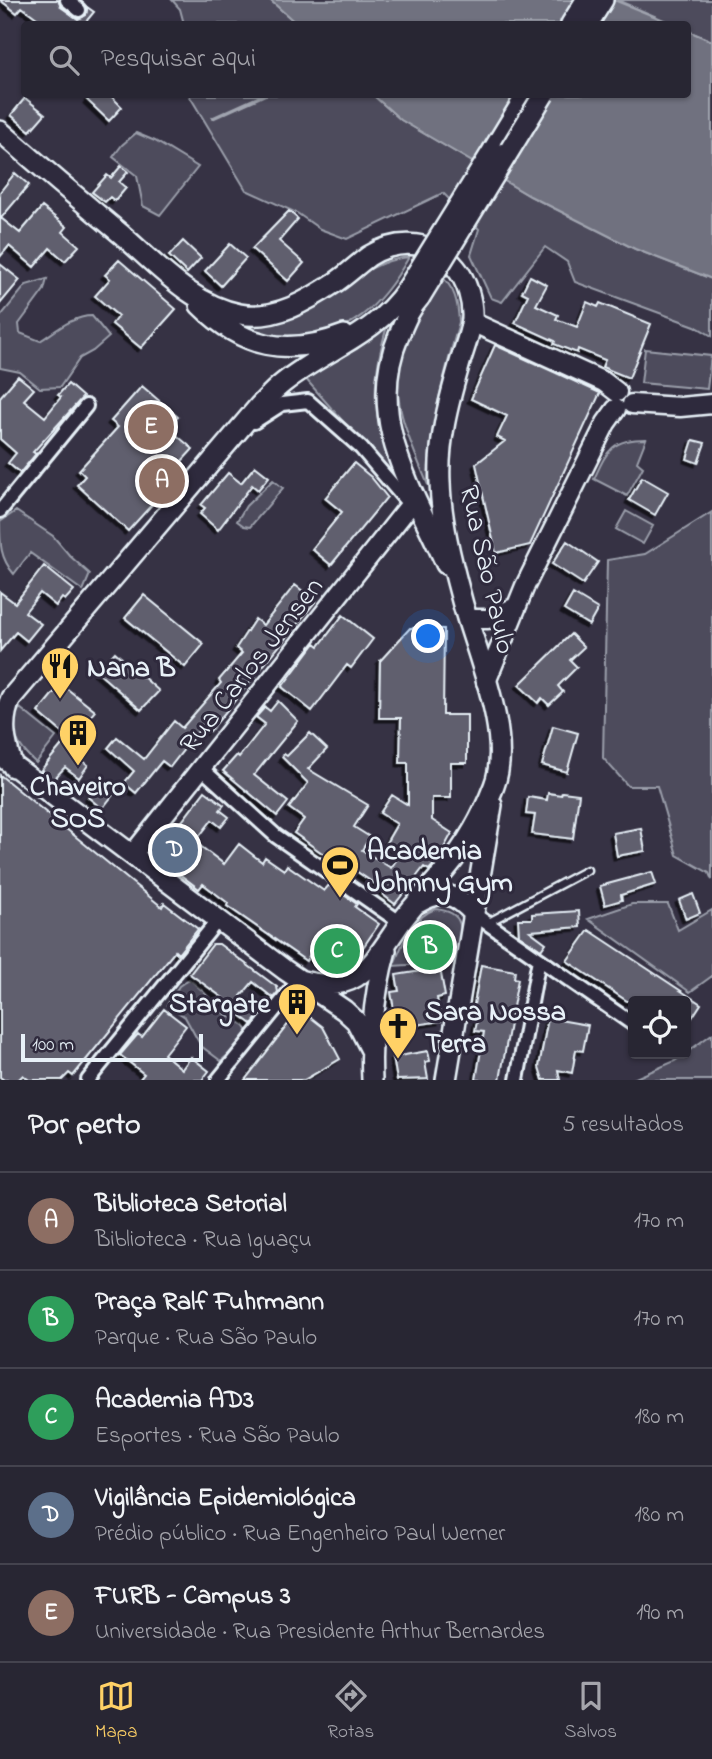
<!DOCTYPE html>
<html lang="pt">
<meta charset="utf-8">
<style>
:root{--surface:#282633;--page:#302e3b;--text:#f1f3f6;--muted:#a5a5ac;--line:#44434e;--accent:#ffd166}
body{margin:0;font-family:"Indie Flower",sans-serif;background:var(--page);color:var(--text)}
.controls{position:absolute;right:21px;bottom:21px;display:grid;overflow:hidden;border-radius:7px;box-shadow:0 2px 5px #0004}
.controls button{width:63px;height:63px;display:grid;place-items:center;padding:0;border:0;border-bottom:2px solid var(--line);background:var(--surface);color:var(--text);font:35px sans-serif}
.scale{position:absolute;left:21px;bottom:18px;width:182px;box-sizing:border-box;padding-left:7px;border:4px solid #e8f1f8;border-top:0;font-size:19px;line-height:24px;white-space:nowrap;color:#e8f1f8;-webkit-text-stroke:5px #2f2a3d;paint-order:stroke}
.you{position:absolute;left:429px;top:637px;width:24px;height:24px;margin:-18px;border:5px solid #fff;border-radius:50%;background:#1a73e8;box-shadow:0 0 0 10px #1a73e833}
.badge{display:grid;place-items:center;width:46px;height:46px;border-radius:50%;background:var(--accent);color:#fff;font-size:23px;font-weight:700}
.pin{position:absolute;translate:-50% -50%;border:4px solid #fff;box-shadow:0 2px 7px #0006}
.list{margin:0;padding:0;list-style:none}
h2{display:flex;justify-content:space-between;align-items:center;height:91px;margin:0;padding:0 28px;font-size:30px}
h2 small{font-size:23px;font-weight:400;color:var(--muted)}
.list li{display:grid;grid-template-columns:46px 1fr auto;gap:21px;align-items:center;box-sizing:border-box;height:98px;padding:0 28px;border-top:2px solid var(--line)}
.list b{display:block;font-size:26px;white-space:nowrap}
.list p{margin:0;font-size:23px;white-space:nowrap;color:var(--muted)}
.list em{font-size:23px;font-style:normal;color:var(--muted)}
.icon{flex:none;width:38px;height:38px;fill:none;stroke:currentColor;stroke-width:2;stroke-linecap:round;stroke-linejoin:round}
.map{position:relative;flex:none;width:712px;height:1080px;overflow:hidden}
.search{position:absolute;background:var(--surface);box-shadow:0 2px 5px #0004;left:21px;right:21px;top:21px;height:77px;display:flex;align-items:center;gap:18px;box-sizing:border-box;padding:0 24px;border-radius:7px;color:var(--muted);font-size:26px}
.sheet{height:581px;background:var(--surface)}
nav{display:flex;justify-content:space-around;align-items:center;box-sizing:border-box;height:98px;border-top:2px solid var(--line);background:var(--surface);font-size:19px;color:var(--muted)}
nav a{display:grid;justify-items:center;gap:4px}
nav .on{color:var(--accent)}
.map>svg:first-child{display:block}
</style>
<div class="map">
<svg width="712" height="1080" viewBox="0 0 712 1080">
<defs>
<filter id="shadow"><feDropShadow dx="-3.5" dy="3.5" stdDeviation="0" flood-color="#0009"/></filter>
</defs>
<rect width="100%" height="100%" fill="#363244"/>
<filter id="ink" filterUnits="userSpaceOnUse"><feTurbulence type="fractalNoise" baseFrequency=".0143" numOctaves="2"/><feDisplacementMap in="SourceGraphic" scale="14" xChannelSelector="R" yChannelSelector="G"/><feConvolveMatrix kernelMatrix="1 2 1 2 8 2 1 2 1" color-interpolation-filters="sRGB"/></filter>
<g filter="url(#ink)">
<path fill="#4d4b5c" stroke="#9a9eaa" stroke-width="2" d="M172,0H270L297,24H184L180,9Z
M617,0H712V41L688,31V24H673Z
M189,95H373L401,120L530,196L635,249L712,279V336L695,326L575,282L567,262L545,247L502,302L491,298L471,255L479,229L443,193L347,239L320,229L297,213L246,190Z
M136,133L155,141L198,167L160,215L143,206L137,176L113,157L122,145Z
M409,257C381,306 350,337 291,339C283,339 272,341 264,339C254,336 244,329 235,324C256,323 280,324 299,314C338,295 365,261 409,257Z
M440,275C455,288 458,302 459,322C444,376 428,429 428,485C410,442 389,399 400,351C406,323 425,299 440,275Z
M47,279L44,290L19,324L20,333L40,341C56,331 72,316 92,316L109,337L93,351L80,358L60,387L40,388L20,372L0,368V317L26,285Z
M388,323C368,388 373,420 397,483L304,377L357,349Z
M645,349L711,356L707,389L641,383Z
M646,439L637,462L643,467L627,496L594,479C607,451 611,439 646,439Z
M273,480L283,488L250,527L244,526L237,521L246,506Z
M16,511L53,536L70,556L90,574L83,591L30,553L14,574C0,558 0,544 0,522Z
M626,511L653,526L643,544L616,529Z
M712,512V880L709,873L677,855L657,786H628L603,758L607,560L645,554Z
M20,708L56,737L36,763C19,748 5,729 20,708Z
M632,904H668L678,930L712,910V976L690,992L588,919Z
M435,909C471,912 460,937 455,962L393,966C403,944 411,918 435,909Z
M189,979L204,992L217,1009L244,1025L249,1033L240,1044L221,1061L201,1046L185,1017L167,1005L179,986Z
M712,1034V1080H631L675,1061Z"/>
<path fill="#70717f" stroke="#a0a4af" stroke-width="2" d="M270,0H614L673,24H297Z
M688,31L712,41V279L635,249L530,196L401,120L373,95L688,94Z"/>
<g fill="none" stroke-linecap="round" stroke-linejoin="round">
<path stroke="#a0a4af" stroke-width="3.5" d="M213,118L266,94"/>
</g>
<path fill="#605e6e" stroke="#e8f1f8" stroke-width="2" filter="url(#shadow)" d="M0,0H58L61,7L78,19L86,15L87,7L94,12L84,24H45L22,7L17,13Z
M92,94H109L122,107L109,121L87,100Z
M25,98L45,114L30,131L11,115Z
M121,166L128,172L119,182L126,188L115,201L110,197L105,202L92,192L107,175L111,178Z
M15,173L29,185L1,218L20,233L42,207L67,227L63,232L79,246L65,261L50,248L34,267L9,246L0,257V192Z
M289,211L298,219L279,241L304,263L288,281L252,249Z
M183,241L201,258L187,273L169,256Z
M230,244L246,258L221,286L205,271Z
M119,260L176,309L141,348L112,324L118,316L95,296L110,279L105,275Z
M0,264L20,280L0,304Z
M530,276L547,285L536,305L558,315L556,319L577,327L587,302L598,307L600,303L651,324L629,378L602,367L605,360L578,349L577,353L554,344L555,341L515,323L528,295L522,292Z
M495,345L600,393L530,545L496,553L476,464L505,441L497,437L507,416L471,399Z
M18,376L34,389L24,400L45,417L61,397L58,395L68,384L83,397L33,452L36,454L20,473L8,463L16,453L0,439V397Z
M142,386L178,417L168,428L193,449L170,474L175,479L128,531L77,485L85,476L79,470L118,427L111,421Z
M693,440L705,443L698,463L687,459Z
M354,463L371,477L387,497L331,565L312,549L342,512L325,498Z
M255,466L269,477L258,490L252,485L218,530L200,514L205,508L201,505L228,473L241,483Z
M642,477L668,492L655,515L629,500Z
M567,541L598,562L583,584L552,564Z
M44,566L74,590L65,600L62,598L56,606L40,593L25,612L41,624L27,641L16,632L0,651V592L15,603Z
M295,585L316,601L210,731L203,725L170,767L162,761L136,793L124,783L134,771L108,748L117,737L144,759L174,721L182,728L221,683L219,680L242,653L236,648L255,619L263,625Z
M573,594L598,609L589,625L564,610Z
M144,595L204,644L185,667L125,618Z
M343,615L373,639L351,668L347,665L312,711L282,687L315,643L319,646Z
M410,628L444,629L443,715H467V763H451V798H432V820L452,833L437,861L429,870L424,867L395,904L383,895L385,893L378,886L341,861L339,865L294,833L304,819L289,808L308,783L282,757L284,754L287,756L310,733L327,749L308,769L368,805L354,827L370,837L362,850L391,868L401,853L386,843L397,824L380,813L392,795L408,805V763H400L401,718H379L380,661Z
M571,634L584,647L570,660L577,667L558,686L563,692L549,705L542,698L538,703L519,685Z
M115,652L159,691L141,710L97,672Z
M61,684L95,711L71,740L38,712Z
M278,701L298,721L254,775L288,802L277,816L223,771L237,755L239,757L265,724L256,717L265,707L270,711Z
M553,726L578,733L567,772L542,765Z
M66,740L79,750L75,755L88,765L79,778L65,767L53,780L41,770Z
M0,775L162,907L164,903L198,929L178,954L175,951L73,1076L69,1073L62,1080H29L23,1075L18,1080H4L0,1077Z
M101,780L116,791L102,809L88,797Z
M205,791L224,805L220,810L229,817L221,827L212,820L195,842L224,864L239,844L262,862L265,857L284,870L287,865L324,891L329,885L357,904L355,907L379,924L351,965L346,968L338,963L332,972L309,956L306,961L227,906L228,903L203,884L199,889L152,853V848L168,828L174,832Z
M562,792L579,794L573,839L532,834L535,815L526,814L528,797L547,800L548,793L561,795Z
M641,828L645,851L617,856L613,833Z
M652,872L656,884L621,895L622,900L605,905L600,886Z
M693,894L700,913L686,919L679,900Z
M579,911L580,927L530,931L546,943L541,950L519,935L518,919H532V914Z
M589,930L701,1004L686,1027V1001H627L567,961Z
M213,944H219L277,987L278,992L273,998L253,982L241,996L262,1012L252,1024L221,1001L223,998L190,974Z
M481,965L515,971L514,978L518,979L500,1080H476L484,1032L475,1031L478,1017L472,1016Z
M440,968L445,996L437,998L441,1021L397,1028L391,992L399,991L396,975Z
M164,1009L186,1026L164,1054L182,1069L191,1057L209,1071L202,1080H139L144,1074L120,1055L138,1034L142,1037Z
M300,1009L323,1027L340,1059L304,1080H245Z
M548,1018L588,1025L583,1051L576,1050L572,1073L558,1070L560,1080H543L539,1067Z
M428,1051L430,1061L425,1062L428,1079L397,1080L393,1057Z"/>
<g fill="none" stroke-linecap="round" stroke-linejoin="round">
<g stroke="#e8f1f8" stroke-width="11">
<path id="lane" d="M489,922L587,870"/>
</g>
<g stroke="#e8f1f8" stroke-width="18">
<path id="street" d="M67,0L79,10
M254,422L282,404L308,401L361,448L414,510
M0,511L86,406
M201,768L276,836L401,923
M474,914L633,1024
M88,1080L218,920
M218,1080L299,980
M517,1080L539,959"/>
</g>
<g stroke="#e8f1f8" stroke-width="23">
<path id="secondary" d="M472,322L604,382L617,392
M632,404L680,407L712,404
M467,619H488L516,607
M486,682L525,586L606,423L616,409
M132,855L410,505"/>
</g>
<g stroke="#e8f1f8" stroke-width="24">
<path id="primary" d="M571,24L586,0
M588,24L603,0
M0,131C40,166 80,200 121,234C156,264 193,306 240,314C275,321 309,300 336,282C348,274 358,264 369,256C399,238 433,240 456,268C467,281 473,302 472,319C470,335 463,351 459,366C448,404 438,442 440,482C441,520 451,560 461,597C474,649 514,735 494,786C483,815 466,845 446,869C431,887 415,903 401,922C371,965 358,997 299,980
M493,150L527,94
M420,297C410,308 405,321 399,335C364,418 413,490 446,564
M200,305C243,348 287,357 344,335
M6,760L285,970L344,1010L356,1021L371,1050
M13,767C5,742 0,722 11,698L259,406C267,398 274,390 283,383C325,349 375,336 407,289
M418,903C442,888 456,894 474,914
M372,1080C370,1036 374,993 386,950
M446,1080L492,805"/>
</g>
<use href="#lane" stroke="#2f2a3d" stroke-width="6"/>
<use href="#street" stroke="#2f2a3d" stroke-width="12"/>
<use href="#secondary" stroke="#2f2a3d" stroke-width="18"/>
<use href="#primary" stroke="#2f2a3d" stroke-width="19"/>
<g stroke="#e8f1f8" stroke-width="24" stroke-linecap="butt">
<path id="primary-bridge" d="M407,289L493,150
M420,297L544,94"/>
</g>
<use href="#primary-bridge" stroke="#2f2a3d" stroke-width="19"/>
</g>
</g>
<defs>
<g id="restaurant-pin" transform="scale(2.0125)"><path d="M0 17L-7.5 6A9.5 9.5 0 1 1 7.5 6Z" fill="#ffd166" stroke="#2f2a3d"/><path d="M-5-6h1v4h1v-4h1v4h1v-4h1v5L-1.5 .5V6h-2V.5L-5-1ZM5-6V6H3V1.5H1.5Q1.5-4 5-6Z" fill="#111"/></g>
<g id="building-pin" transform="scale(2.0125)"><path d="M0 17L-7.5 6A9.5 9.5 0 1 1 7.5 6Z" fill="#ffd166" stroke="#2f2a3d"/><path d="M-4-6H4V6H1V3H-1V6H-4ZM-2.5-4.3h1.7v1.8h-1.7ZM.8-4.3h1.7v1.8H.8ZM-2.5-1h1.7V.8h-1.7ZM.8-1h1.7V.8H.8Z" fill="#111"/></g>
<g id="stadium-pin" transform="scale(2.0125)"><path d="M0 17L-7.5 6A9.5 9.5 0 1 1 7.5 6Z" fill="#ffd166" stroke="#2f2a3d"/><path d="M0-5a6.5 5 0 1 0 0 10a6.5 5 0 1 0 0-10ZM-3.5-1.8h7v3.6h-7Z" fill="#111"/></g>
<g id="church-pin" transform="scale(2.0125)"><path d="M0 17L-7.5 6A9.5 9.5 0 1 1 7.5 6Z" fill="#ffd166" stroke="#2f2a3d"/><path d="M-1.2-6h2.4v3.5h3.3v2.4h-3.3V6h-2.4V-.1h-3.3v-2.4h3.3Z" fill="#111"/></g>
</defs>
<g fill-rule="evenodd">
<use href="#restaurant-pin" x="60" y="666"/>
<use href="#building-pin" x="78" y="733"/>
<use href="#stadium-pin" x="340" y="865"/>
<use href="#building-pin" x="297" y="1002"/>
<use href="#church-pin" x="398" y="1026"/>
</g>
<g text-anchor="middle" stroke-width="6" stroke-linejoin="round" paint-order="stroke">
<g font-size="28" fill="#e8f1f8" stroke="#2f2a3d">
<text transform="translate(489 569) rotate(77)" y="10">Rua São Paulo</text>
<text transform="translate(250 664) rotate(-52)" y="10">Rua Carlos Jensen</text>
</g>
<g font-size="28" font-weight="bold" fill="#e8f1f8" stroke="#2f2a3d" text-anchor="start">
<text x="87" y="676">Nana B</text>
<text x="78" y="795" text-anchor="middle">Chaveiro<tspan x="78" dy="32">SOS</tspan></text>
<text x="367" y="859">Academia<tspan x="367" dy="32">Johnny Gym</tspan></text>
<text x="270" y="1012" text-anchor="end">Stargate</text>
<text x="425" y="1020">Sara Nossa<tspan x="425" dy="32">Terra</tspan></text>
</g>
</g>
</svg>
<div class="controls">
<button><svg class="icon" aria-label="locate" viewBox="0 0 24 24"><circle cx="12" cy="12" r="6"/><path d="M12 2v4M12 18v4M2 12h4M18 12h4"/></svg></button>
</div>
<div class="scale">100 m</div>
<div class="you"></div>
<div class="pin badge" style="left:162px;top:481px;background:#8d6e63">A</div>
<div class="pin badge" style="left:430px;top:947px;background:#2e9e5b">B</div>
<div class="pin badge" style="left:337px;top:951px;background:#2e9e5b">C</div>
<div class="pin badge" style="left:175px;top:850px;background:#5c6f8a">D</div>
<div class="pin badge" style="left:151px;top:427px;background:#8d6e63">E</div>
<div class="search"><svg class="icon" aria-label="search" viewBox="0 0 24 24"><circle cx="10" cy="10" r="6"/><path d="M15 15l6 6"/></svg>Pesquisar aqui</div>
</div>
<section class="sheet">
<h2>Por perto<small>5 resultados</small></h2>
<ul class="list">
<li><span class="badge" style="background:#8d6e63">A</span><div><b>Biblioteca Setorial</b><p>Biblioteca · Rua Iguaçu</p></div><em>170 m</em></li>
<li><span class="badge" style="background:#2e9e5b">B</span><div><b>Praça Ralf Fuhrmann</b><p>Parque · Rua São Paulo</p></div><em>170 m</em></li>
<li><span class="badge" style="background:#2e9e5b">C</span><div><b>Academia AD3</b><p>Esportes · Rua São Paulo</p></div><em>180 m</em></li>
<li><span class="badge" style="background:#5c6f8a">D</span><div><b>Vigilância Epidemiológica</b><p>Prédio público · Rua Engenheiro Paul Werner</p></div><em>180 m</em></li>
<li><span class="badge" style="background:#8d6e63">E</span><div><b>FURB - Campus 3</b><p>Universidade · Rua Presidente Arthur Bernardes</p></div><em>190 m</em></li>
</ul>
</section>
<nav>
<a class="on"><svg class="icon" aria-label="map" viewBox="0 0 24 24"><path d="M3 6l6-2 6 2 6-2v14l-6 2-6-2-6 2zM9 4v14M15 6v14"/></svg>Mapa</a>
<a><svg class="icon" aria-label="directions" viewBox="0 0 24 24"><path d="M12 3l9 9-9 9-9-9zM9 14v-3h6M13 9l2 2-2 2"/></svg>Rotas</a>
<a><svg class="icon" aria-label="saved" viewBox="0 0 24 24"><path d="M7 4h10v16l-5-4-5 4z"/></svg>Salvos</a>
</nav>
